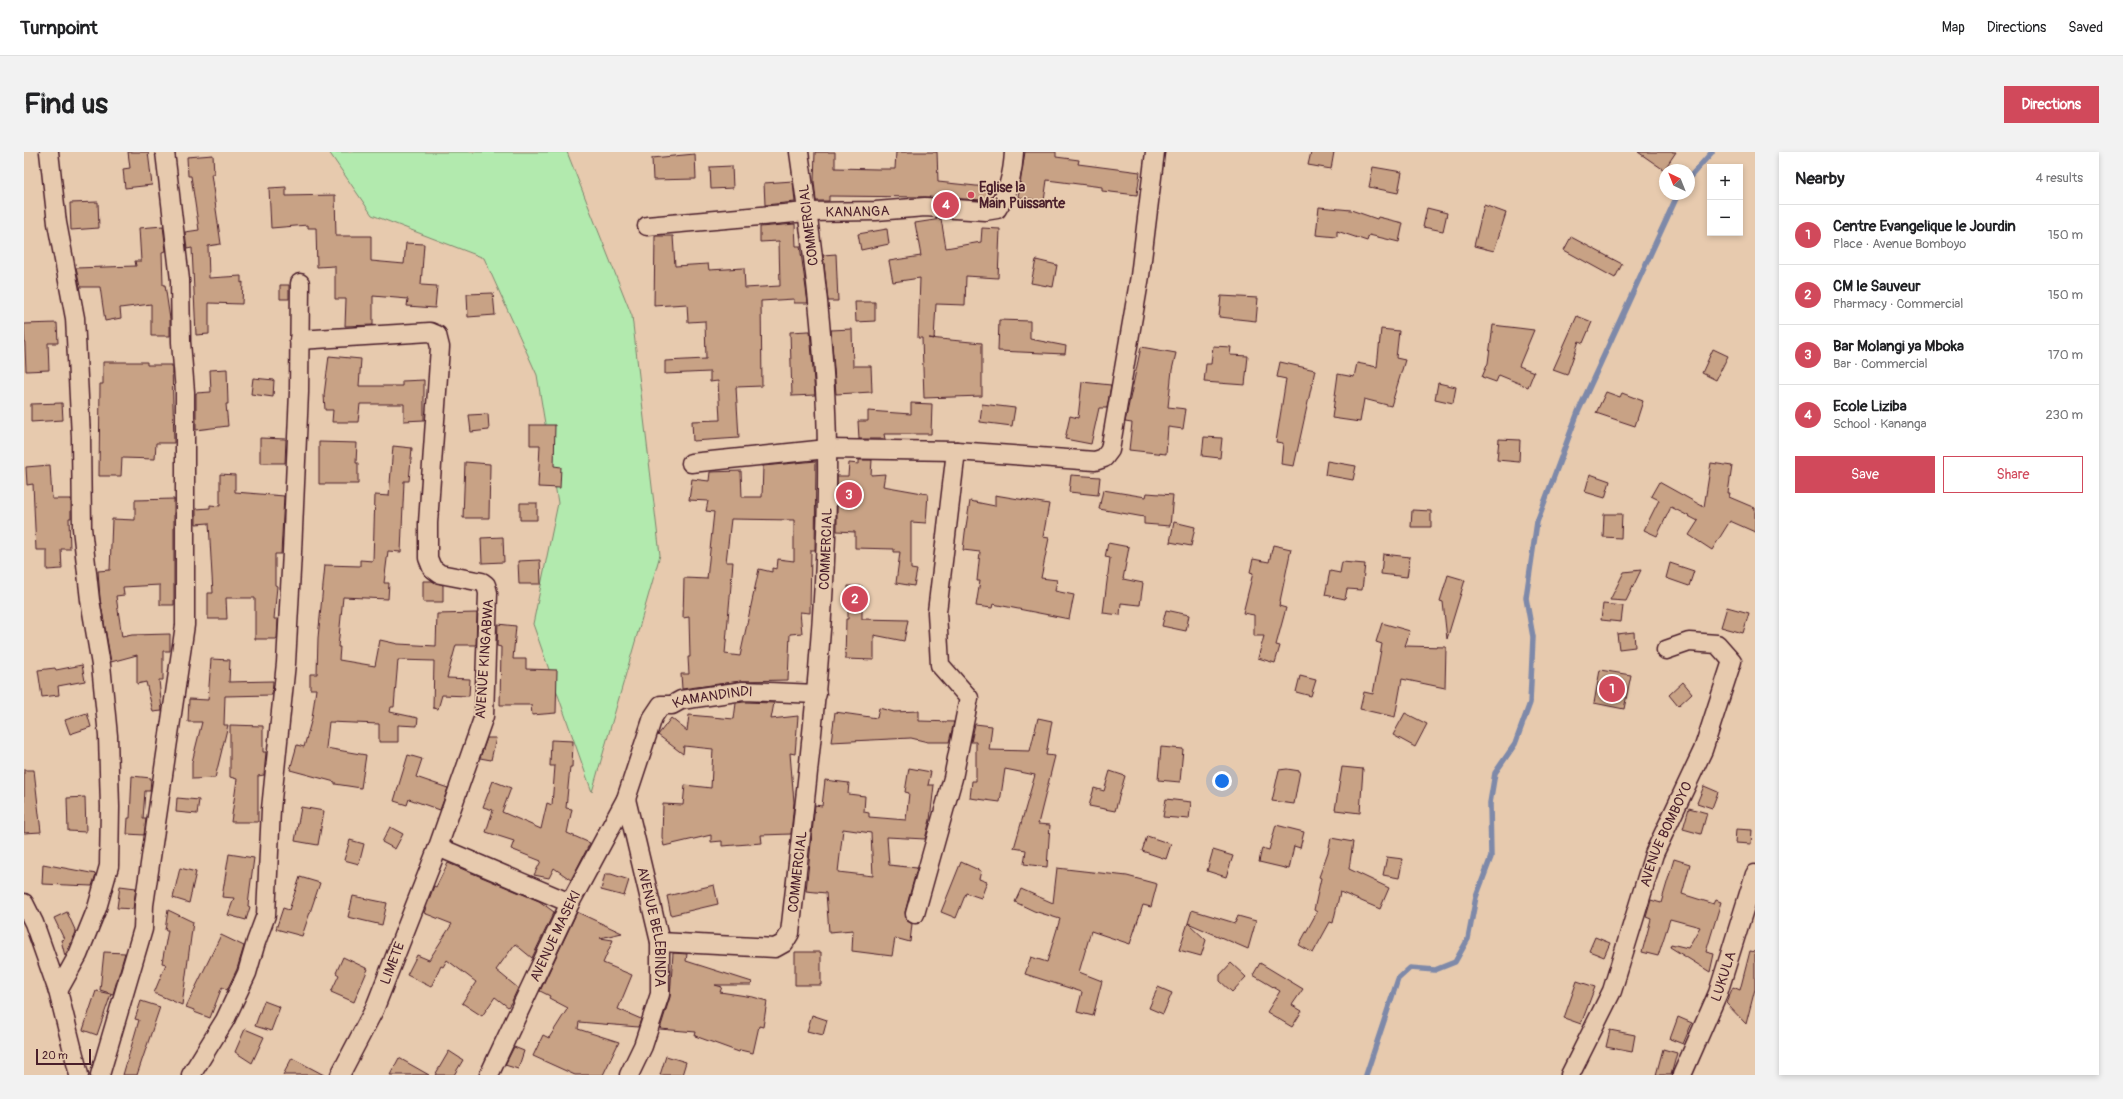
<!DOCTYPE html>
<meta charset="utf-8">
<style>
:root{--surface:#fff;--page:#f2f2f2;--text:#202124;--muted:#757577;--line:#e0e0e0;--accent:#d1495b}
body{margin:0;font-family:Pangolin,sans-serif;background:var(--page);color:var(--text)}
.controls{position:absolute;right:12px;top:12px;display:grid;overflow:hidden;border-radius:0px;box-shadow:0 2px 6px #0003}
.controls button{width:36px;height:36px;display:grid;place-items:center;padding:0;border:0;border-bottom:1px solid var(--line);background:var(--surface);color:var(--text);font:20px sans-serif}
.compass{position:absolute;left:1635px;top:12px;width:36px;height:36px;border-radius:50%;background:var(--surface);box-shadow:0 2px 6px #0003;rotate:317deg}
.scale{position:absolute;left:12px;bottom:10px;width:55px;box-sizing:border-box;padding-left:4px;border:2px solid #4a1f2b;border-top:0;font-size:11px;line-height:14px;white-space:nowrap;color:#4a1f2b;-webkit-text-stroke:3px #e7caae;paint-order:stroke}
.you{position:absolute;left:1198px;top:629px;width:14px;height:14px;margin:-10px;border:3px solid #fff;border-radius:50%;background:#1a73e8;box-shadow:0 0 0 6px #1a73e833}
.badge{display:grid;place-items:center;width:26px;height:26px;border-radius:50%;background:var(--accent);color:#fff;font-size:13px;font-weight:700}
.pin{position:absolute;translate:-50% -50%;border:2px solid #fff;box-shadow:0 1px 4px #0006}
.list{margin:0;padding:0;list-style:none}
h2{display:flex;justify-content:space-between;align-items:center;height:52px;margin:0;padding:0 16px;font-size:17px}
h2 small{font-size:13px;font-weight:400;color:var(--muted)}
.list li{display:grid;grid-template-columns:26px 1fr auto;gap:12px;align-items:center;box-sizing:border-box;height:60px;padding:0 16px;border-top:1px solid var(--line)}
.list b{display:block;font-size:15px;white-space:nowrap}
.list p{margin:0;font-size:13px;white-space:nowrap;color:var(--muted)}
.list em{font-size:13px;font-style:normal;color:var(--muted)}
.actions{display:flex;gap:8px;padding:12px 16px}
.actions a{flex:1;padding:9px 0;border:1px solid var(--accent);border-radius:0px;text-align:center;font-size:14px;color:var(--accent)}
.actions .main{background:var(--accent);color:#fff}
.map{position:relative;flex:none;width:1731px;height:923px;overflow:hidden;border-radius:0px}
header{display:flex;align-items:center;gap:24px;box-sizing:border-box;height:56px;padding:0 20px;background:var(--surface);border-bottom:1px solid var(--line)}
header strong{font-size:19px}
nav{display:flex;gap:22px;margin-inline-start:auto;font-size:14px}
.intro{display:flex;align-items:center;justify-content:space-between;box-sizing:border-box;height:96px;padding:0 24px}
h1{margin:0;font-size:28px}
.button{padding:10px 18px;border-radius:0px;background:var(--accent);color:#fff;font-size:14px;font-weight:700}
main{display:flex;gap:24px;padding:0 24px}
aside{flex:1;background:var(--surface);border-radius:0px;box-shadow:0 2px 6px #0003}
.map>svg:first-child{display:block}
</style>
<header>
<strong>Turnpoint</strong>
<nav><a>Map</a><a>Directions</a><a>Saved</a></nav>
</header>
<div class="intro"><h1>Find us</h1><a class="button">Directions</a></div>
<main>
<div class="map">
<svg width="1731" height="923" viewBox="0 0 1731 923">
<rect width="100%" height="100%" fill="#e7caae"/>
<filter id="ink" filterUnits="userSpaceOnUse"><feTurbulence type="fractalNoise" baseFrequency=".025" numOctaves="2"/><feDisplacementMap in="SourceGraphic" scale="8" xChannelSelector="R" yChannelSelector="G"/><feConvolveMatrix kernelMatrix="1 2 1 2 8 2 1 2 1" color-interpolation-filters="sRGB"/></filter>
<g filter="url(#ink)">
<path fill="#b2eaae" stroke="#7e846c" d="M305,0H543L608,164L636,403L568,640L509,472L534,351L513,223L460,106L348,63Z"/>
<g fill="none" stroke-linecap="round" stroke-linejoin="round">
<path stroke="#7e89a9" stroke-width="5.5" d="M1665,26L1688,0
M1342,923L1374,827L1386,816L1411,818L1431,810L1444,787L1452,745L1467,705L1466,651L1471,621L1491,592L1506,551L1509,485L1502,446L1513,370L1554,260L1654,42"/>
</g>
<path fill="#c8a285" stroke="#4a1f2b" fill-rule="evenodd" d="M104,0H124L128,33L101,36L99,17L106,16Z
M791,0H811V16L853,17H871L872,0H913L914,30L971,36V38L967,47L960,48L902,45L805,44V49H792L790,29Z
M1001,0H1032V5L1055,8L1054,12L1116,20L1113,43L1078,39V35L1023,28L1020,49L994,45Z
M1287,0H1310L1307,17L1284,13Z
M1614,0H1652L1640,18Z
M671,2L672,27L629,28L628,6Z
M189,3L190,22H187L197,92L184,94L185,126L217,124V131L219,130L218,152L185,151V182L172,183L168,96L163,97L161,80L175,78L167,24H164L163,5Z
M708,14L709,36L687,37L686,15Z
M1349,15L1378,20L1374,41L1345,35Z
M769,29L771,50L741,53L740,31Z
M262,35V44L311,43L312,84H347V109L380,112L382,91L400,92L397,133L413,134L411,156L383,154L384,147L349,144V173L321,174L322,147H311V114L293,115L292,76H284V73L247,76L245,36Z
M74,50L75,76L47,78L46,51Z
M1460,53L1482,61L1470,99L1450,94Z
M1295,55L1327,58L1353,67L1354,65L1379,71L1375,90L1345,83L1343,89L1313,79V85L1292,83Z
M1403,56L1423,61L1419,79L1399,75Z
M917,67L922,96L957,90L958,76L976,77L974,126L942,124L941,153L912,152L910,187L905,186L958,191V244L900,246L898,186H894L896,126L869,130L865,109L897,104L891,71Z
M771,72L772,94H776L784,151H770V147L737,149L738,234L712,235L715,286L669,289L668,269L696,268L694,229L686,230V220L641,222V209L682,207L681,169L664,170L663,152L630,154L631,84H649L651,114L684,112L685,118L720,116L721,136L756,134L755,89L736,90V75Z
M139,74L142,99L138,100L139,133H141L146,167V184H127V152L96,156L97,166L81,169L76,135H56L52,116L112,114L111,109H117L115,76Z
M863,77L865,92L837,98L834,82Z
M1547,85L1598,112L1591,126L1540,98Z
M812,102L814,149H804L799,103Z
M1012,108L1033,113L1029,135L1007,131Z
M256,133H265V147H256Z
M469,141L471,163L444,165L443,142Z
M1197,144L1234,146L1232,169L1195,165Z
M831,150H851V169L832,170Z
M1553,164L1568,170L1559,191L1555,189L1543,223L1529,218Z
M975,168L1006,169V187L1042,194L1041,202L974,199Z
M33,171L34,191H24L25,218L2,219L0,172Z
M1469,173L1510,178L1495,214L1510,220L1504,235L1475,223L1472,230L1458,225L1464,211Z
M828,177L829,214H847L848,240L812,242L807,178Z
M1357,177L1375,179L1372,206L1381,208L1367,254L1340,247L1336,270L1308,266L1314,222L1330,225L1333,211L1353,215Z
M784,179H786L791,243L768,244L766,180Z
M1189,194L1207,195L1206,203L1224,204L1221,233L1180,230L1182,212H1187Z
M1117,195L1152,201L1148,218L1144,255L1162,257L1159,277L1144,275L1142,302L1105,298L1108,271L1101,270Z
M1689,197L1704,204L1692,228L1678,221Z
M305,204L337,207L335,234H378V229L400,228V268L380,269V252H336L334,270H308L309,258H301L300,243Z
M79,210H123V213H148L150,291H132L131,307L98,306L97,324H75L76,232H79Z
M1256,210L1291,218L1270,314L1257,312L1259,291L1252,290L1262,227L1253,225Z
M203,217L204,252H202L204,274L172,278V241L187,240L186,218Z
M229,226L250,228L249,245L227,242Z
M1058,230L1087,233L1083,256H1075L1067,292L1041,287L1046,264L1054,266Z
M1414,231L1432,235L1429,251L1411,247Z
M1582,240L1596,245L1598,241L1619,249L1611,274L1572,261Z
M38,251L39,268L7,270V252Z
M887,251L908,252L907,282H860L861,287H835L834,269H844V259L887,262Z
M958,252L991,256L988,274L956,270Z
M464,262L465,278L447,280L445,263Z
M506,273H531L530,314L537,315L536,336L514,335L516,293H506Z
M1180,285L1198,286L1196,306L1178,304Z
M236,286L262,287L261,311H236Z
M1475,287L1496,288L1495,310L1473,308Z
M295,290L333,291L332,311H334V332H295Z
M369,294L388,296L385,329H380L377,400L364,399L360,431H365L364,447L319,445L314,495H316L315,508L351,514L356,488L374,492L412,494L413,462L453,461L452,493H432L423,526L446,527L445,544L418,543L414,557L409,556L410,509L374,508L370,555H367L366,560L394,566L393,574L374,573V590H355V572L305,570L302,596L342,603L337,636L311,632V630L266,618L273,593L280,595L288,566L292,537H286V522H293L294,486L301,413L336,414V408L349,409L351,343L365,344Z
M835,308H848L847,323L861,322L859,334L904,342L902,371L887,370V417L893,418L890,434L872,431L876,400H870V397L831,396V380L813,379V324H824L825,311L835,312Z
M792,309L791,398H787L786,461L776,460L778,481L766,482L764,528L717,529L658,537L657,522H665L664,505H666L665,465L659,466L660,426L683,427L690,360L682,359L684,349L665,348L668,327L685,329L686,320L717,319L718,345H738L739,314ZM707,367L770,368V409L754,407L753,417L748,416V420L735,417L716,504L701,502L709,410H702Z
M1303,309L1332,314L1329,328L1301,323Z
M441,310L466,312L465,366H439Z
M1687,311L1708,314L1704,341H1706L1705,345L1731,356V380L1706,369L1688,398L1665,383L1674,369L1647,355L1633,384L1620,378L1635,348L1627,344L1635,330L1680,355Z
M26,313L28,347H47V366H45L46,397H37L38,417L23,418V398H12L9,332L3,333L2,315Z
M196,322L211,323V340L260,344L257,402H251V433L253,434L250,467H254L253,487H231V446H202L203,467H184V441H189L185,371L172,372V357L186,356V353L196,354Z
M1566,322L1586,329L1581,346L1561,340Z
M1047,323L1076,325L1074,343L1045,340Z
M1079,338L1122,345L1123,341L1149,343L1146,374L1120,372V365L1075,357Z
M971,343L1025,352L1019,385L1025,386L1017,426L1033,428L1031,439L1050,443L1045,467L969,452L968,456L952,454L956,429H953L956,400L939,398L941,381L946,349L971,354Z
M150,347V453H136V433L99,435L100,443L92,444L98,485L108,483L146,482V499H139V528H135L138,559L129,560L122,530L113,532V503L87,510L76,447L74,419L86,418L88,367L111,368V348Z
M496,351H513V368H496Z
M1388,358L1407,359V375H1387Z
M1580,362H1598L1597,386L1579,385Z
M1150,370L1171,375L1167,394L1146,390Z
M479,385L480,410L458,411L457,386Z
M1084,391L1105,395L1099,427L1119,431L1116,453L1097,451L1096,463L1079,461L1086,406L1081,405Z
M1249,393L1267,397L1255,454L1262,456L1252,493L1256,494L1251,511L1234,506L1240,484H1230V463L1219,461L1229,421L1226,420L1229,407L1245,410Z
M1359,402L1386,405L1383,425L1357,422Z
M516,408L517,432H495L494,409Z
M1318,410L1341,412L1338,438L1323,437L1321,447L1301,443L1306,419L1316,421Z
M1646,411L1670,419L1665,434L1642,426Z
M1617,418L1602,449L1586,448L1600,420Z
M1424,423L1441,428L1423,487L1419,450L1416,449Z
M399,429H408L419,433V450H399Z
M824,434H838V467L884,468L880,489L850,483V508L821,507L822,467H824Z
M1579,452L1599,454L1597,470L1577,468Z
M1703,455L1725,461L1719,481L1697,475Z
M1142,458L1165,463L1162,479L1138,474Z
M1358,471L1386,479L1381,494L1422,495L1421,536L1378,527L1371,565L1336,557L1340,540L1349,542L1358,492L1352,490Z
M474,472L492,474L489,507H502V517L533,518L532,561L508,563L507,553H476L477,495L473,494Z
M1610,480L1611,495L1595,497L1593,482Z
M187,507L206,508L205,530L249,529L248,543L201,544L200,573H204L191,626L168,627V610L178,570H164L165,547L184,548Z
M58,513L61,529L34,534L35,543L18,545L14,518L31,516L32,518Z
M1576,518L1607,523L1600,557L1570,551Z
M1276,524L1292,528L1287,544L1272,540Z
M1659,530L1668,541L1654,554L1645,543Z
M720,550L750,551L747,567L774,564L771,602L766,601L770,650L767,682L737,683L738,691L698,694V689L687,690V683L640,694L638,685L639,652L659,653L661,633L687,636L689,597L660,594L659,602L634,583L647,566L663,579L665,563L710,567L712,551Z
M855,556L870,560L895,559V569L930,570L925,590H904L887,586L807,590L811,560L853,566Z
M63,561L67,575L46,582L41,568Z
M1381,561L1403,572L1391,595L1369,583Z
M1014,566L1028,569L1022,603L1031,604L1014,672L1026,673L1023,715L1000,712L1002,698L990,696L1011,623L981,617L976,650L946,646L948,629H952V590H947L951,572L968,574L965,598L1006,599Z
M206,573L239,574V600H242L240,623L234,624V670H207L213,627L206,625Z
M463,586H472L467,608L456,606Z
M527,588L549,589L548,615H546L542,656L548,657L543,681L566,691L547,728L530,716L525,726L510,723L517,709L487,697L490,689L462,680L469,658L459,655L469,629L487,636L478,660L517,677L523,651L528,653L531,614H526Z
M1137,595L1159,597L1156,630L1134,628Z
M384,603L398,607L392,625L424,636L416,658L385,647L383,653L370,649Z
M1318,615L1339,617L1336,661L1311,658Z
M885,616L907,620L904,633H910L906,668L901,687L863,685L865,713L893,716L881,760L883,769L888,772L886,790L871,786L868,804L828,799L829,778L805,780L802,741L782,739L791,653L798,654L801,628L825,631L824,642L841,644L840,660L845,661V665L882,668L885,641L881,640ZM819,677L847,681L849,724L814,720Z
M1263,617L1276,619L1270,652L1248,649L1255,618Z
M0,618H10L17,680L0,681Z
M1086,619L1101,624L1091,659L1065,654L1070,636L1080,639Z
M108,624L127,626L126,639H121L119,667H122L120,683L103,682L104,666H106Z
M1680,634L1694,640L1688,656L1673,651Z
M61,645L62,680L44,679L43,646Z
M153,646L175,648L173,662L152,660Z
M1142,647L1167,650L1165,667L1139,665Z
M277,655L300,659L294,693L271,689Z
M1665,656L1683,661L1677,682L1659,677Z
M1252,673L1280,680L1276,696L1270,694L1265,717L1235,710L1238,696L1245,698Z
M366,675L379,682L371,697L358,690Z
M1712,677L1728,678L1727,692L1711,691Z
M1123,684L1147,692L1142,707L1118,699Z
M1307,686L1329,690L1325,717L1365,736L1356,757L1316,740L1309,771L1306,770L1289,801L1275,793L1293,760L1290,758L1297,726L1295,725L1304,700Z
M326,688L340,692L335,712L320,708Z
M1189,698L1209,704L1202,725L1183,719Z
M205,702L230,706L226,736L224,754L226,755L222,768L204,763L210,746L198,745Z
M1363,705L1379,707L1375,726L1359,723Z
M1650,707L1666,712L1658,742L1690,752L1692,748L1697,750L1682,800L1690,802L1686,820L1646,795L1647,792L1664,796L1676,775L1646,767L1634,804L1618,800L1627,767L1622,765L1627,748L1637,751Z
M937,710L957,719L955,727L963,730L957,746L942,741L932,766L917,760Z
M424,711L515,749L530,760L508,806L491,792L472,818L494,836L488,849L484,855L471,845L458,864L438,851L452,830L423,808L419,815L417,814L407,835L383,823L393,803L405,808L428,772L400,761L410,734L412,735Z
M19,712L72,722L68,734L18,732Z
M156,716L172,720L165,751L149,746Z
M1033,716L1103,724L1133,732L1127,755L1119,753L1106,792L1067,779L1055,820L1078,829L1069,864L1053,860L1058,840L1001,822L1007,805L1023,810L1036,767L1010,759L991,750L997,737L1029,751Z
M581,722H587L605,728L600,744L577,738Z
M276,725L296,731L278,784L252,777L259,756L265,758Z
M690,733L694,752L647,763L643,744Z
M96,734L112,736L109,757L93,756Z
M329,744L363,751L358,773L324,765Z
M144,758L169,770L158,853L130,841L142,812L138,811L144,778H141Z
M1168,758L1211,771L1214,764L1232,769L1224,797L1164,771Z
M43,760L52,780L41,804L37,788L40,787L30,766Z
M553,760L598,781L576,786L589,788L579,811L608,823L594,857L617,867L614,875L555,870L554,877L595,890L579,923H551L509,904L519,883L525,886L544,856L525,846L526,844L516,839Z
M1164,771L1182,788L1177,804L1155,798Z
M197,783L220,794L213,817L203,838L198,835L186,866L170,860V858L162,855Z
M1571,785L1586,791L1580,805L1565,799Z
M1726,799L1731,800V837L1722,872L1702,851L1709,835L1716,838Z
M80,800L101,801L89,842L76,838Z
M771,800H797V833H771Z
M649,801L663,802L662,809L728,830L727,833H691L698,835L696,840L729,845L743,849L739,875L735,874L729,901L716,898L715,900L671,884L672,880L636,877L646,845Z
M319,805L344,817L330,850L307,840L315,823L312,821Z
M1207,811L1222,825L1208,840L1196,829V823Z
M1236,811L1279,837L1268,853L1278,859L1268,875L1243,860L1256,839L1229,823Z
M1553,829L1571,835L1557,872L1540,866Z
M1134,835L1148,841L1139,862L1125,856Z
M72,839L87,842L73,883L59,878Z
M117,849L136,855L113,923H99L115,868L111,867Z
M240,849L256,855L247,879L231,874Z
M788,863L803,868L799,883L783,879Z
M1654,865L1668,871L1659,892L1646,887Z
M221,877L240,885L228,911L211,900Z
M1586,878L1611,883L1608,900L1582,895Z
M490,895L500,899L494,917L481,913Z
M1639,897L1653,901L1647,923H1632Z
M425,899L439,908L430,923H411Z
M642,904L662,910L658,923H636Z
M268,906L300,923H259Z
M375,906L405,923H366Z"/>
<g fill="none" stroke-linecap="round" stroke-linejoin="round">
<g stroke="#4a1f2b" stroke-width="21">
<g id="street">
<path d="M25,0L33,71L51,166L57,285L58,376L66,448L77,513L84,584L86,655L85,714L73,756L54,803L34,839"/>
<path id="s1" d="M623,74L783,60L852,59L901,55L961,59L973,57C984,41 989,20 990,0"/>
<path d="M275,188L406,180L413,183L416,195L404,371V406L408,416L416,422L458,430L462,433L464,441L460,564L414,695L350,858L316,923"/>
<path d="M667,311L803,297L932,299L1071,309L1080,306L1086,298L1116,124L1131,0"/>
<path id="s2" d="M602,647L636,790V842L619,894L605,923"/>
<path d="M414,695L546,751"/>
<path d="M0,751L10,771L34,839L55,923"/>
<path d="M891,762L929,626L945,546L916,513L913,460L932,299"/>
<path id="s3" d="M636,790L751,796L760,791L766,781C784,621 805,460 803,298C802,198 789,99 775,0"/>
<path d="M76,923L119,777L120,753L161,473V240L157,190L156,128L141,0"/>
<path d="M167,923L201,868L223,821L232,790L242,763L247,657L262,511L268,400L275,240L276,131"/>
<path id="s4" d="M465,923L546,751L602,647L629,565L637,553H648L657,548L719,539L793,542"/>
<path id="s5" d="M1546,923L1588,839L1630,702L1679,598L1708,509L1693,492L1665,490L1642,498"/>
<path id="s6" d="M1658,923L1694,841L1731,722"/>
</g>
</g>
<use href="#street" stroke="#e7caae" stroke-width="18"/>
</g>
</g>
<circle fill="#d1495b" stroke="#e7caae" stroke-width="1.5" cx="947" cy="43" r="4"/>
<g text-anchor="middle" stroke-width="3.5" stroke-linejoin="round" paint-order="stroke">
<g font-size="14" font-weight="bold" fill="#4a1f2b" stroke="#e7caae" text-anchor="start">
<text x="955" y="40">Eglise la<tspan x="955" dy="16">Main Puissante</tspan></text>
</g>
<g font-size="14" fill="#4a1f2b" stroke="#e7caae">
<text dy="5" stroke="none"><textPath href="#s1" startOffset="211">KANANGA</textPath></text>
<text transform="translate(784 73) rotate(-97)" y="5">COMMERCIAL</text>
<text dy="5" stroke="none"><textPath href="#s3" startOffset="523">COMMERCIAL</textPath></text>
<text transform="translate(460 507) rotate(-86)" y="5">AVENUE KINGABWA</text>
<text dy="5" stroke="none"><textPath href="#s4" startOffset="462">KAMANDINDI</textPath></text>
<text dy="5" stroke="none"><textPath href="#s5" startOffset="260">AVENUE BOMBOYO</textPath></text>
<text dy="5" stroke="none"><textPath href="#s3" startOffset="199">COMMERCIAL</textPath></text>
<text dy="5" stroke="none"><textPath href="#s2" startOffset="131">AVENUE BELEBINDA</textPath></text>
<text dy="5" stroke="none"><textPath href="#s4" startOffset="154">AVENUE MASEKI</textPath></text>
<text transform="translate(368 811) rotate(-69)" y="5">LIMETE</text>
<text dy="5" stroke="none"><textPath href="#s6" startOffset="107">LUKULA</textPath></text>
</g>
</g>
</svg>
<div class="controls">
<button>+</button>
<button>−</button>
</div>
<svg class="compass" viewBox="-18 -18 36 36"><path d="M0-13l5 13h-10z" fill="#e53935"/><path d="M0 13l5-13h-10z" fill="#757577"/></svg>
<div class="scale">20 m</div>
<div class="you"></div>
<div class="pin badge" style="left:1588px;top:537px">1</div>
<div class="pin badge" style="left:831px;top:447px">2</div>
<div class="pin badge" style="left:825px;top:343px">3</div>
<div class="pin badge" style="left:922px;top:53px">4</div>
</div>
<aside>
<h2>Nearby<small>4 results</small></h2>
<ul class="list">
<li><span class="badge">1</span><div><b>Centre Evangelique le Jourdin</b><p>Place · Avenue Bomboyo</p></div><em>150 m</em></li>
<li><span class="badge">2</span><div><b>CM le Sauveur</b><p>Pharmacy · Commercial</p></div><em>150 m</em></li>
<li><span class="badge">3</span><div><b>Bar Molangi ya Mboka</b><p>Bar · Commercial</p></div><em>170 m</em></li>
<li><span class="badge">4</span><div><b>Ecole Liziba</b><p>School · Kananga</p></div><em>230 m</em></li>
</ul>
<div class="actions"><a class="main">Save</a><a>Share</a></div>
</aside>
</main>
